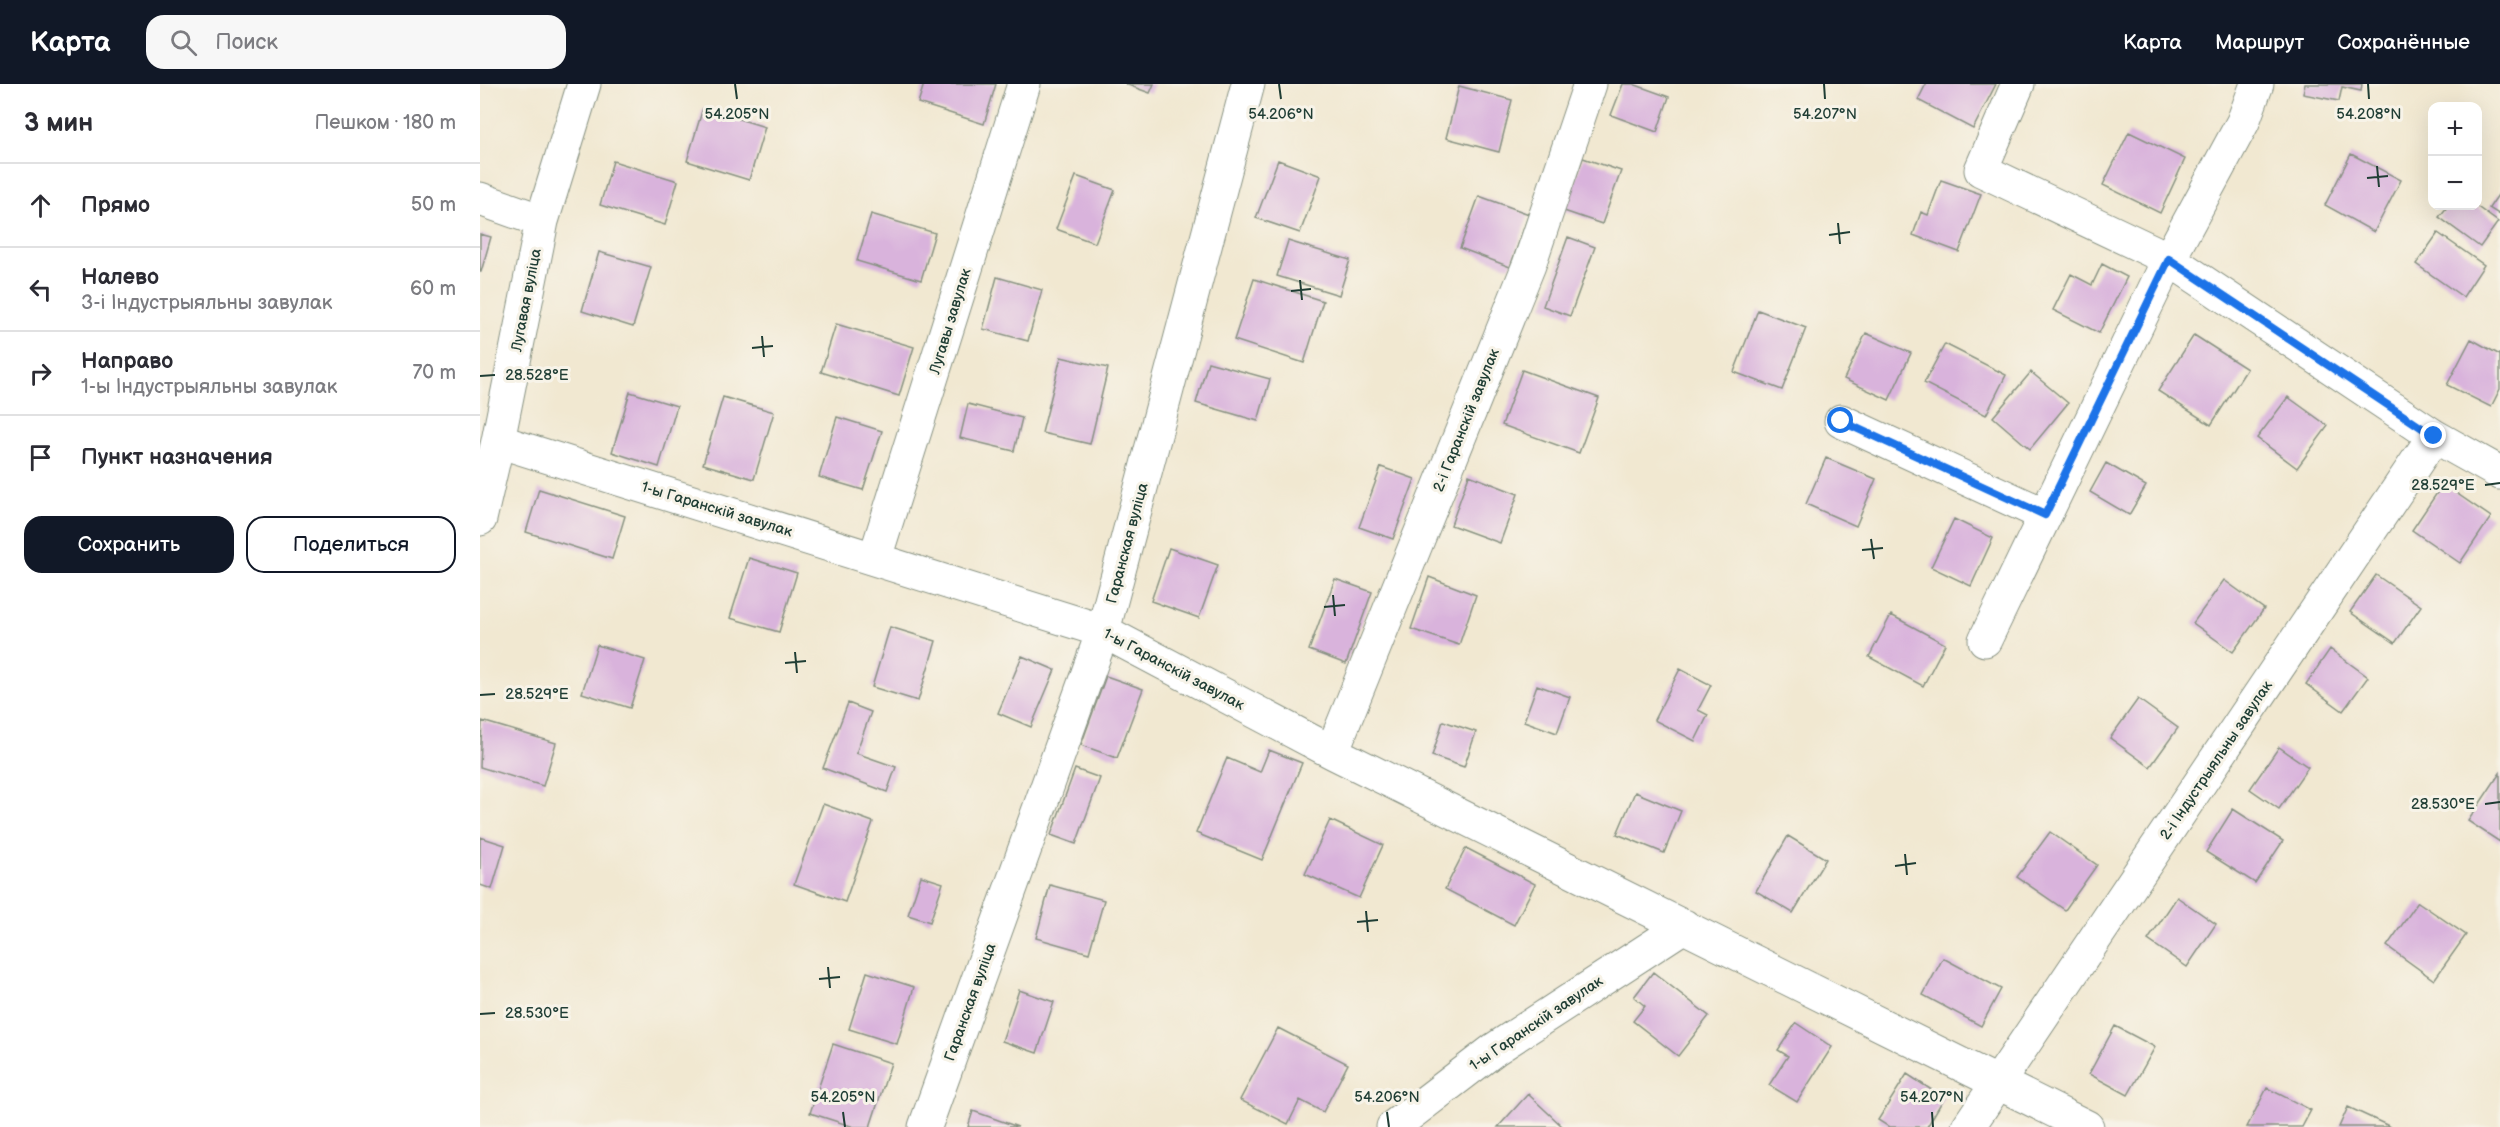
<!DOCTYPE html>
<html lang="ru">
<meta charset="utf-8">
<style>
:root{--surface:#fff;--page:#f7f7f7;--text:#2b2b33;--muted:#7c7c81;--line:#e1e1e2;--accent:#111827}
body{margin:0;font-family:"Balsamiq Sans",sans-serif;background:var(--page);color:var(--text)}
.controls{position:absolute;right:18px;top:18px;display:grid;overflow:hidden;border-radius:12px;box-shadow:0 6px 24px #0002}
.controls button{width:54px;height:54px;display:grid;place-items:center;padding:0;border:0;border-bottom:2px solid var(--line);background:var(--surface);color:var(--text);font:30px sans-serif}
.stop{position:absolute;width:18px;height:18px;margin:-14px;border:4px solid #1a73e8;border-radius:50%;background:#fff}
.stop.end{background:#1a73e8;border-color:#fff;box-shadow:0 2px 6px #0008}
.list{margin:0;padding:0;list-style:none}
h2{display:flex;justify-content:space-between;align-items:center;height:78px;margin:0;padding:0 24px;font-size:26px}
h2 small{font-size:20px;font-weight:400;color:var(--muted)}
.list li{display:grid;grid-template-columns:39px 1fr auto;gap:18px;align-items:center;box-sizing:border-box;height:84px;padding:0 24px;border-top:2px solid var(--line)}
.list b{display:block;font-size:22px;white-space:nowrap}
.list p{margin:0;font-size:20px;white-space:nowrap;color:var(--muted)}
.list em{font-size:20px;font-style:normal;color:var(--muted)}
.actions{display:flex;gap:12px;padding:18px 24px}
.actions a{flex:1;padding:14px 0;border:2px solid var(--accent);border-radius:18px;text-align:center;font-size:21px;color:var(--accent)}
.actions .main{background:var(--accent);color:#fff}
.icon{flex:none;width:33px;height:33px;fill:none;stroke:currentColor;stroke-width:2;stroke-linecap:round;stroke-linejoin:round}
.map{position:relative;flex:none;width:2020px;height:1043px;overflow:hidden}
header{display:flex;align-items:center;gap:36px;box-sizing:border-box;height:84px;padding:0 30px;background:var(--accent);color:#fff}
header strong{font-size:28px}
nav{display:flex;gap:33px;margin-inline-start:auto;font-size:21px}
.search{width:420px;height:54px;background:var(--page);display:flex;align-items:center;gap:15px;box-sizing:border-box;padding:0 21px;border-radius:18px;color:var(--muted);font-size:22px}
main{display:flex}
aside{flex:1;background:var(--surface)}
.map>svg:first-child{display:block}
</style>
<header>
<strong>Карта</strong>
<div class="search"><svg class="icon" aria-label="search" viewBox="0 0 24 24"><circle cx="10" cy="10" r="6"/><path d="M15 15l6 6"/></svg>Поиск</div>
<nav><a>Карта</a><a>Маршрут</a><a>Сохранённые</a></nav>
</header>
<main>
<aside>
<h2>3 мин<small>Пешком · 180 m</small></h2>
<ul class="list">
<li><svg class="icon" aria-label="ahead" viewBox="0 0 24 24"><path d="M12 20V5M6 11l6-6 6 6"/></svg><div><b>Прямо</b></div><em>50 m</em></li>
<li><svg class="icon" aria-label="left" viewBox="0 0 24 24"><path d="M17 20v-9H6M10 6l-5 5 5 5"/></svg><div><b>Налево</b><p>3-і Індустрыяльны завулак</p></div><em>60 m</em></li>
<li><svg class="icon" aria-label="right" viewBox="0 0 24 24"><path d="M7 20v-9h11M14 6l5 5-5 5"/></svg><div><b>Направо</b><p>1-ы Індустрыяльны завулак</p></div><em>70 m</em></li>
<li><svg class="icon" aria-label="arrive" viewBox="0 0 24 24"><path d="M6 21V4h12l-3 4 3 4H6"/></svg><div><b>Пункт назначения</b></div></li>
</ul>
<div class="actions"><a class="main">Сохранить</a><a>Поделиться</a></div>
</aside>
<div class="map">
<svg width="2020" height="1043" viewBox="0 0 2020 1043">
<rect width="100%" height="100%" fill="#f7f3e8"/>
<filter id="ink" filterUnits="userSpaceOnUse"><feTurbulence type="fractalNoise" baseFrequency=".0167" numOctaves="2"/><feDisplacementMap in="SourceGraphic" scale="12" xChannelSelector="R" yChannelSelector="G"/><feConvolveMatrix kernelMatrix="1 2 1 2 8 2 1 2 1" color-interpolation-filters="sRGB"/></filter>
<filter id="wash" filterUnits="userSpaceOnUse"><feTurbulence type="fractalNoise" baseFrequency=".008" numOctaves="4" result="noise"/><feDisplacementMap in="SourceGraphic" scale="24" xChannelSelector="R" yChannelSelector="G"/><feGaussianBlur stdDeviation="1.35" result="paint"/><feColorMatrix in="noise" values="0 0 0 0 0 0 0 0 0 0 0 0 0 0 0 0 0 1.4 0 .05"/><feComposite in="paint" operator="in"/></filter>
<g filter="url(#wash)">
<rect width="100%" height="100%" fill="#f1e8d1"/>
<g id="blocks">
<path fill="#d9b3dc" d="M444,0H516L504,40L438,19Z
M645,0H674L670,9Z
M1143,0H1153L1189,13L1177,48L1131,31Z
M1446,0H1516L1493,45L1438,16Z
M1825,0H1882L1881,7L1862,3L1859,17L1823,10Z
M979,2L1032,16L1019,68L966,54Z
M223,24L285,43L269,96L207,77Z
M1649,48L1705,75L1680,129L1623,101Z
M1871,70L1921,96L1894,148L1845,121Z
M1103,74L1141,87L1122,140L1084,127Z
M798,76L841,92L820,149L776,134Z
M133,77L198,97L185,141L120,121Z
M596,92L635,106L615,159L576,145Z
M1461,96L1501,110L1479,168L1433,151L1441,128L1448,131Z
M2020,108V131L2009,124Z
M999,112L1049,130L1030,183L980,164Z
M1968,122H1996L2018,138L2000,163L1959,133Z
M391,130L455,149L441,196L377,177Z
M1958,149L2004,181L1983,213L1936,180Z
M0,150L11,153L1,188H0Z
M1088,153L1115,163L1090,232L1063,222Z
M808,157L870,176L859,211L797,192Z
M119,168L171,183L153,243L102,227Z
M1622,180L1647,193L1619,249L1573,226L1591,190L1612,201Z
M517,193L562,206L548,257L503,245Z
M774,195L843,217L824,279L754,256Z
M1278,226L1326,244L1302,306L1254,288Z
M356,240L434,263L419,312L341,288Z
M1386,249L1431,269L1409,316L1364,295Z
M1714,251L1767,285L1731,341L1678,307Z
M1991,255L2020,271V305L2011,323L1967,301Z
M1465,260L1526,291L1506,331L1444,299Z
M581,273L628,284L610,360L562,349Z
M728,278L790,295L778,337L716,319Z
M1042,286L1119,314L1099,369L1022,341Z
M1551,288L1588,319L1550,365L1513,333Z
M150,308L197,322L179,383L132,368Z
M243,313L294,328L274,395L223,380Z
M1808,313L1848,342L1817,384L1777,354Z
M488,320L542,334L534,367L480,354Z
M357,333L402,347L383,406L339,393Z
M1346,374L1396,395L1376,442L1326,420Z
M1626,379L1666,402L1649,431L1610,408Z
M901,383L935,395L913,455L879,443Z
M989,391L1038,410L1020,459L971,441Z
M1963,400L2011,433L1980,479L1932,446Z
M59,405L145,432L132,475L46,448Z
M1474,435L1513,454L1491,502L1451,483Z
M689,464L738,481L719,534L671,517Z
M269,474L317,489L299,548L250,534Z
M1896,491L1941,522L1915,559L1870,528Z
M949,493L996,511L979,561L931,545Z
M855,495L892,508L866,580L829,566Z
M1744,496L1784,525L1753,568L1713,539Z
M1411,531L1465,560L1443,602L1389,573Z
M410,543L456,557L438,617L392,603Z
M117,561L165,576L150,624L102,609Z
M1850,565L1888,593L1863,627L1826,600Z
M542,572L575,586L551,643L518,629Z
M1200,585L1231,601L1218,626L1228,631L1215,657L1174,636Z
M626,592L663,605L637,674L601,661Z
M1057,601L1090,613L1077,649L1044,637Z
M1658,615L1698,644L1670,683L1630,654Z
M368,619L391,628L376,669L416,683L407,708L343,684Z
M2,637L76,659L63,702L0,683Z
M963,637L996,648L984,683L952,672Z
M1799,663L1828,683L1799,725L1770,705Z
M789,666L822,679L782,776L716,749L747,674L780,688Z
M595,685L620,694L596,760L571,751Z
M2020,689V758L1988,737Z
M1155,708L1201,727L1184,769L1137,750Z
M343,720L393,738L365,818L314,800Z
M1753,725L1803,757L1775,799L1726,768Z
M850,736L903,761L879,814L825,790Z
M1570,748L1617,781L1585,826L1537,793Z
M1308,752L1346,775L1313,829L1276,807Z
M0,753L25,761L12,805L0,801Z
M986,764L1055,800L1034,841L965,805Z
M441,792L463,799L450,838L428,831Z
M570,801L624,816L609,869L556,854Z
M1697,813L1736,840L1707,883L1668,856Z
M1938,818L1986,851L1954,896L1907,862Z
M1463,874L1521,905L1501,942L1443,911Z
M387,888L434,903L417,960L369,945Z
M1173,888L1229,932L1198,972L1153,937L1165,922L1154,913Z
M539,906L574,918L557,969L522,957Z
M1316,939L1352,963L1317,1018L1289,1001L1308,972L1298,966Z
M1635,942L1675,963L1648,1011L1609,990Z
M798,944L868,980L843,1028L820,1016L808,1040L760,1016Z
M353,960L411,979L390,1043H374L330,1029Z
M1427,990L1464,1014L1447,1043H1409L1398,1036Z
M1787,1004L1831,1026L1822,1043H1767Z
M1048,1010L1083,1043H1018Z
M1868,1023L1911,1043H1859Z
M493,1027L538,1043H488Z"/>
</g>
</g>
<g filter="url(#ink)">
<use href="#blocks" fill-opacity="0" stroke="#889282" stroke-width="1.5"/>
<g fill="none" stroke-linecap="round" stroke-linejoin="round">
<g stroke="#889282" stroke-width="35">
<path id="minor" d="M1538,0L1501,86L1689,175L1954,352L2020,389
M0,115L62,137
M1361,337L1565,431
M18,357L623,547L852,668L1607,1043
M0,435L18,357L62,137L104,0
M395,474L544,0
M1505,556L1689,175L1763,38L1777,0
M852,668L1049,181L1110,0
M445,1043L623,547L768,0
M913,1043L1015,965L1204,842
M1488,1043L1954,352"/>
</g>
<use href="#minor" stroke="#fff" stroke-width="33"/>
</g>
</g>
<g fill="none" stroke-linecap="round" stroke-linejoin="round" filter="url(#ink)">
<path stroke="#1a73e8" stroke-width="8" d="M1361,337L1565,431L1689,175L1954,352"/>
</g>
<path fill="none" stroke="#1f3d34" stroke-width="2" d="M255,0L257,15M799,0L801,15M1344,0L1345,15M1888,0L1889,15M1897,82L1899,103M1887,94L1908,92M1358,139L1360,160M1349,151L1370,148M820,196L822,216M811,207L831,205M282,252L284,273M272,264L293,262M0,292L15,291M2005,401L2020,399M1391,455L1394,475M1382,466L1403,464M853,511L855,532M844,523L865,521M315,568L317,589M305,579L326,577M0,611L15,610M2005,720L2020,718M1425,770L1427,791M1415,782L1436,779M886,827L888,848M877,838L898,836M348,883L350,904M339,895L360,893M0,930L15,929M363,1028L365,1043M907,1028L909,1043M1452,1028L1453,1043"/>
<g text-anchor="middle" stroke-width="6" stroke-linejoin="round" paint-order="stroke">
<g font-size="15" fill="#1f3d34" stroke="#f7f3e8">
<text transform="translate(46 216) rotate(-79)" y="5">Лугавая вуліца</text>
<text transform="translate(470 237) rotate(-73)" y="5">Лугавы завулак</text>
<text transform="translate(986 336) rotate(-68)" y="5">2-і Гаранскій завулак</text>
<text transform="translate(237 425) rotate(17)" y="5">1-ы Гаранскій завулак</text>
<text transform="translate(647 459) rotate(-75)" y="5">Гаранская вуліца</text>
<text transform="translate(694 585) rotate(28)" y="5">1-ы Гаранскій завулак</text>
<text transform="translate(1736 676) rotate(-56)" y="5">2-і Індустрыяльны завулак</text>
<text transform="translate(490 918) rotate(-70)" y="5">Гаранская вуліца</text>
<text transform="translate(1056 939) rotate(-34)" y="5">1-ы Гаранскій завулак</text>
</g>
</g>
<g font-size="15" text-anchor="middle" fill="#1f3d34" stroke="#f7f3e8" stroke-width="6" stroke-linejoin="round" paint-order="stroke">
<text x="257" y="35">54.205°N</text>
<text x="801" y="35">54.206°N</text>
<text x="1345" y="35">54.207°N</text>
<text x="1889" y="35">54.208°N</text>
<text x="57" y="296">28.528°E</text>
<text x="1963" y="406">28.529°E</text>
<text x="57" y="615">28.529°E</text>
<text x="1963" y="725">28.530°E</text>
<text x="57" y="934">28.530°E</text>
<text x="363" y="1018">54.205°N</text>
<text x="907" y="1018">54.206°N</text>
<text x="1452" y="1018">54.207°N</text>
</g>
</svg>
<div class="controls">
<button>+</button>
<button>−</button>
</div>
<div class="stop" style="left:1361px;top:337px"></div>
<div class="stop end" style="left:1954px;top:352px"></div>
</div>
</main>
